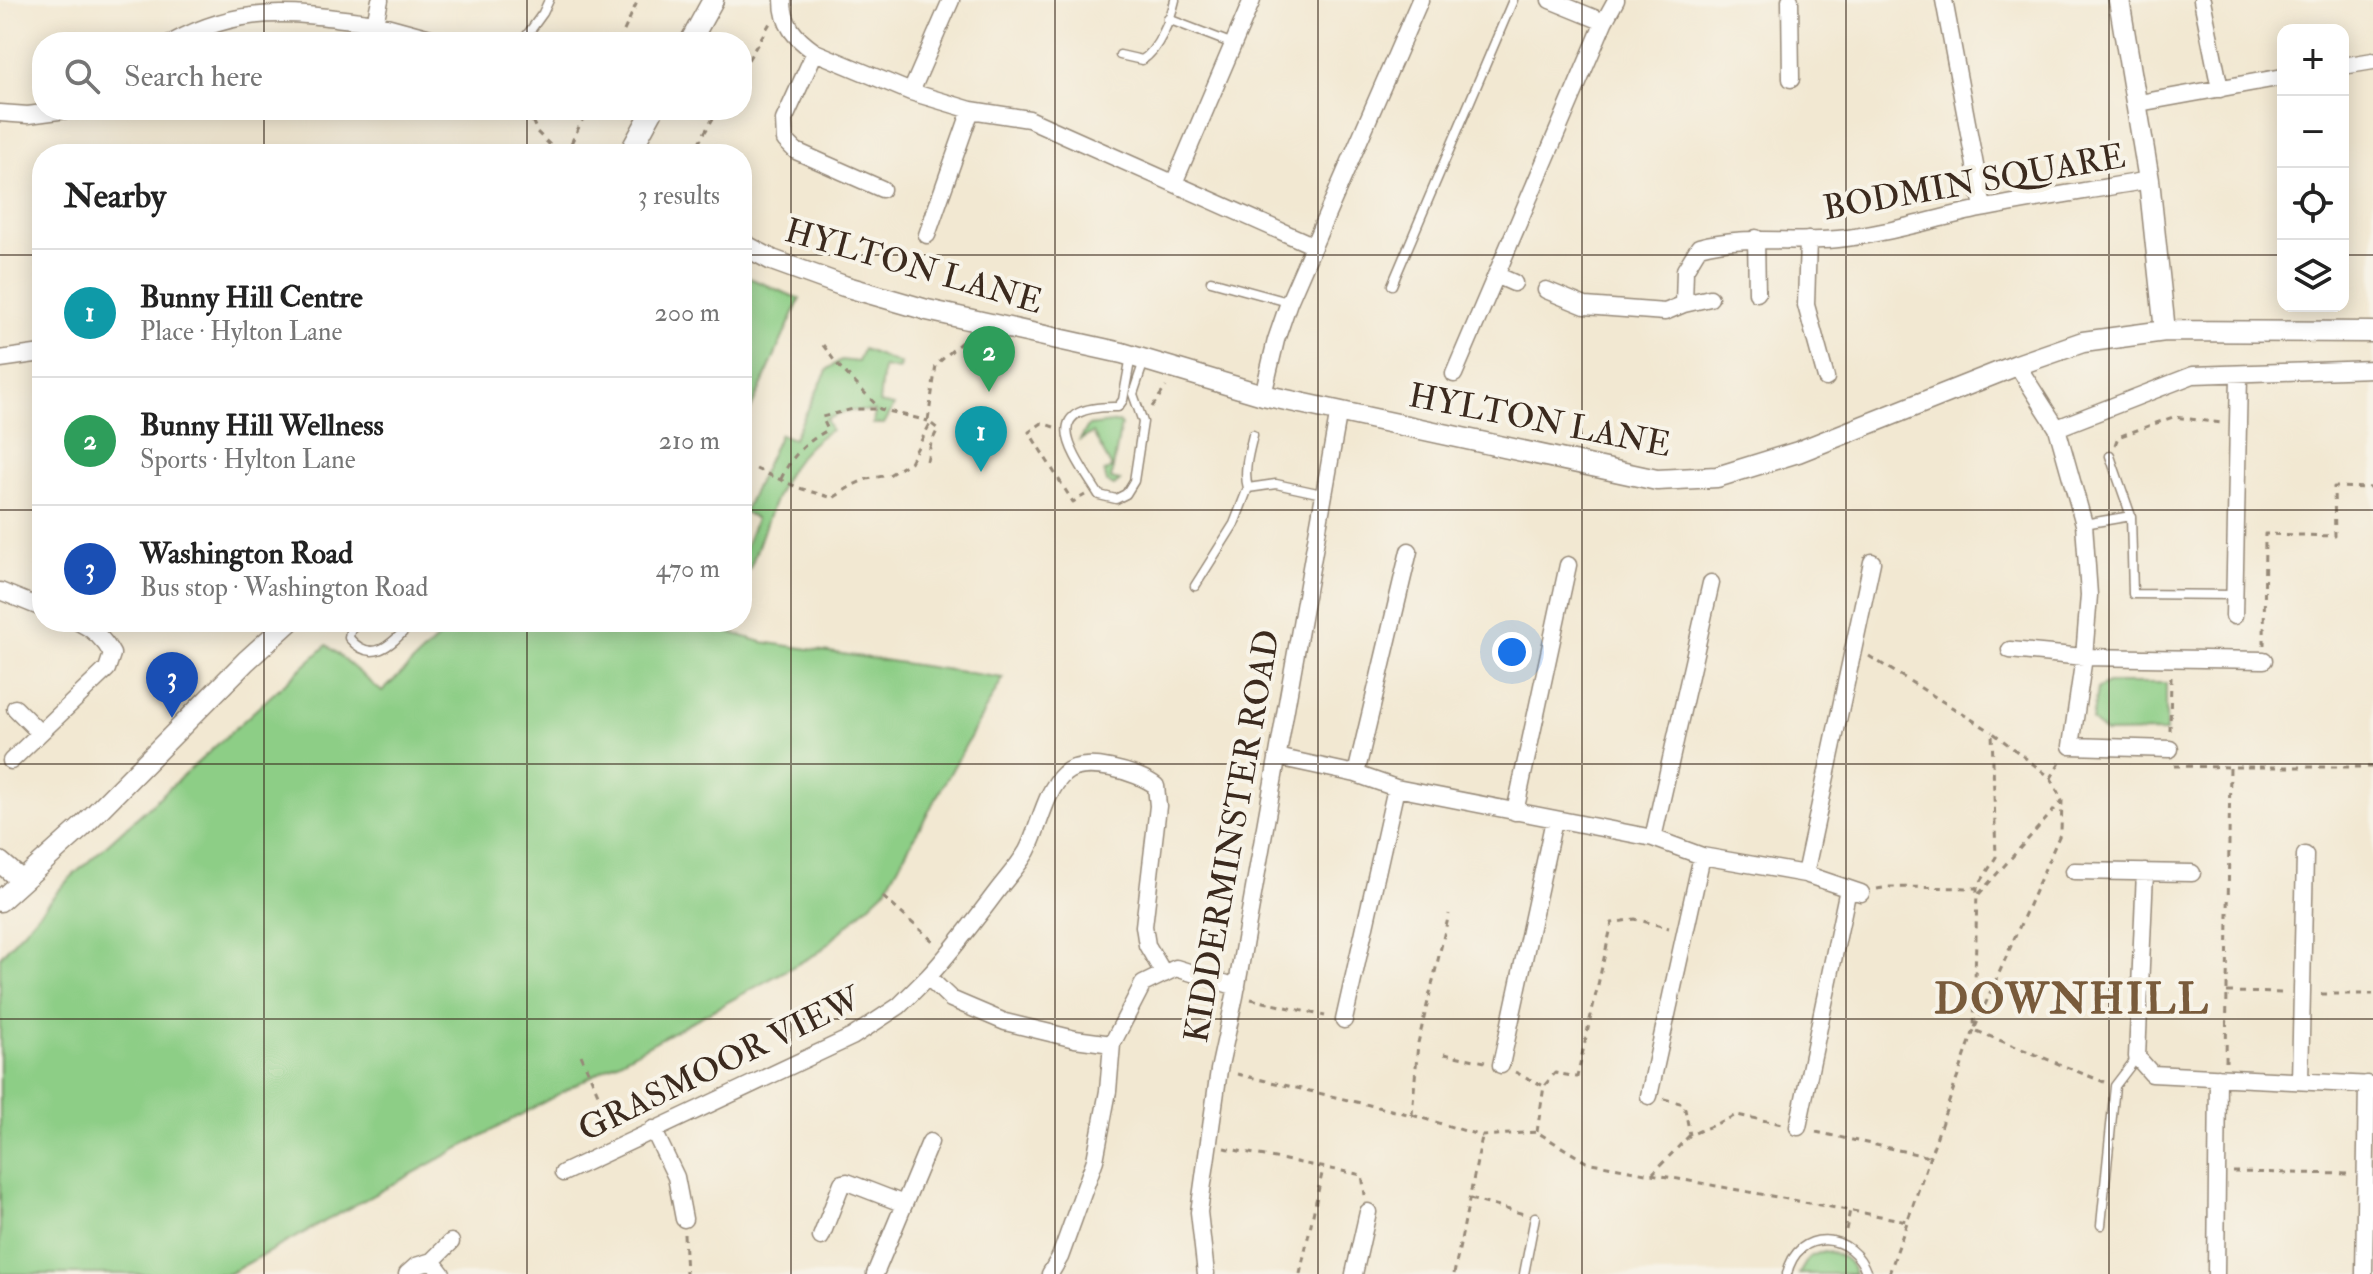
<!DOCTYPE html>
<meta charset="utf-8">
<style>
:root{--surface:#fff;--page:#f2f2f2;--text:#222;--muted:#767676;--line:#e0e0e0;--accent:#c8321e}
body{margin:0;font-family:"IM FELL Double Pica",serif;background:var(--page);color:var(--text)}
.controls{position:absolute;right:24px;top:24px;display:grid;overflow:hidden;border-radius:16px;box-shadow:0 4px 20px #0003}
.controls button{width:72px;height:72px;display:grid;place-items:center;padding:0;border:0;border-bottom:2px solid var(--line);background:var(--surface);color:var(--text);font:40px sans-serif}
.you{position:absolute;left:1512px;top:652px;width:28px;height:28px;margin:-20px;border:6px solid #fff;border-radius:50%;background:#1a73e8;box-shadow:0 0 0 12px #1a73e833}
.badge{display:grid;place-items:center;width:52px;height:52px;border-radius:50%;background:var(--accent);color:#fff;font-size:26px;font-weight:700}
.pin{position:absolute;translate:-50% -66px;filter:drop-shadow(0 2px 4px #0008)}
.pin::after{content:'';position:absolute;top:42px;width:28px;height:24px;background:inherit;clip-path:polygon(0 0,100% 0,50% 100%)}
.list{margin:0;padding:0;list-style:none}
h2{display:flex;justify-content:space-between;align-items:center;height:104px;margin:0;padding:0 32px;font-size:34px}
h2 small{font-size:26px;font-weight:400;color:var(--muted)}
.list li{display:grid;grid-template-columns:52px 1fr auto;gap:24px;align-items:center;box-sizing:border-box;height:128px;padding:0 32px;border-top:2px solid var(--line)}
.list b{display:block;font-size:30px;white-space:nowrap}
.list p{margin:0;font-size:26px;white-space:nowrap;color:var(--muted)}
.list em{font-size:26px;font-style:normal;color:var(--muted)}
.icon{flex:none;width:44px;height:44px;fill:none;stroke:currentColor;stroke-width:2;stroke-linecap:round;stroke-linejoin:round}
.map{position:relative;flex:none;width:2373px;height:1274px;overflow:hidden}
.search{position:absolute;background:var(--surface);box-shadow:0 4px 20px #0003;left:32px;top:32px;width:720px;height:88px;display:flex;align-items:center;gap:20px;box-sizing:border-box;padding:0 28px;border-radius:32px;color:var(--muted);font-size:30px}
.panel{position:absolute;background:var(--surface);box-shadow:0 4px 20px #0003;left:32px;top:144px;width:720px;height:488px;border-radius:32px}
.map>svg:first-child{display:block}
</style>
<div class="map">
<svg width="2373" height="1274" viewBox="0 0 2373 1274">
<rect width="100%" height="100%" fill="#f7f3e8"/>
<filter id="ink" filterUnits="userSpaceOnUse"><feTurbulence type="fractalNoise" baseFrequency=".0125" numOctaves="2"/><feDisplacementMap in="SourceGraphic" scale="16" xChannelSelector="R" yChannelSelector="G"/><feConvolveMatrix kernelMatrix="1 2 1 2 8 2 1 2 1" color-interpolation-filters="sRGB"/></filter>
<filter id="wash" filterUnits="userSpaceOnUse"><feTurbulence type="fractalNoise" baseFrequency=".006" numOctaves="4" result="noise"/><feDisplacementMap in="SourceGraphic" scale="32" xChannelSelector="R" yChannelSelector="G"/><feGaussianBlur stdDeviation="1.8" result="paint"/><feColorMatrix in="noise" values="0 0 0 0 0 0 0 0 0 0 0 0 0 0 0 0 0 1.4 0 .05"/><feComposite in="paint" operator="in"/></filter>
<g filter="url(#wash)">
<rect width="100%" height="100%" fill="#f2e8d2"/>
<path fill="#8dce86" stroke="#647c52" stroke-width="2" d="M742,275L800,299L742,429Z
M863,349L900,364L899,370L883,367L879,403L894,406L884,424H873L875,411H848L826,419L831,430C780,459 770,517 750,568L742,573V555L756,519L744,512L780,434L793,439L828,369L841,360L858,362Z
M1119,422L1121,424L1111,479L1120,481L1114,486L1107,482L1104,472L1112,468L1093,433L1080,440L1088,426Z
M455,622H694L762,642L1003,678L885,890L818,953L228,1274H0V957L67,881L327,645L382,692Z
M2108,683H2166V732L2105,733L2092,721L2097,689Z
M1824,1251C1839,1254 1851,1258 1854,1274H1799L1809,1257Z"/>
</g>
<g filter="url(#ink)">
<g fill="none" stroke-linecap="round" stroke-linejoin="round">
<g stroke="#968978" stroke-width="11">
<path id="service" d="M1168,19L1233,44
M522,42L543,13L549,0
M1120,55L1142,60C1158,51 1171,18 1175,0
M1211,281L1288,302
M1392,285L1513,0
M1131,356L1123,400L1118,407C1034,405 1074,455 1099,495L1116,499L1126,494L1134,481L1143,422L1133,394L1144,361
M2110,456L2131,516
M1248,488C1243,471 1249,452 1253,435
M2084,524L2131,516L2133,594L2234,595
M1195,586L1234,524L1248,488L1276,484L1322,494
M358,622L350,631L349,638C374,667 394,641 413,622
M2101,1225L2115,1086L2137,1057
M1524,1274L1535,1217
M1787,1274C1797,1227 1853,1231 1867,1274"/>
</g>
<g stroke="#968978" stroke-width="19">
<path id="minor" d="M783,0C783,25 795,38 815,52L911,92L971,110L1029,119L1312,245
M1550,0L1604,22
M1790,0L1791,79
M1944,0L1983,208
M2202,0L2220,89
M375,23L445,42
M173,42C245,3 298,13 375,23L380,0
M815,52L784,120L785,140L796,151L882,189
M2343,66L2373,61
M911,92L951,0
M2139,103L2283,77
M0,113L28,115L66,110
M1174,183L1252,0
M927,235L971,110
M1756,238L1757,293
M1808,240L1806,305L1826,378
M1496,275L1514,283
M1546,290L1585,306L1665,312L1684,304L1710,298
M1684,304L1685,270L1699,247C1745,234 1790,244 1838,239C1882,235 1936,218 1981,209C2037,198 2093,190 2149,180
M0,359L42,353
M2017,365L2057,428L2084,524L2089,595L2084,657L2071,746L2170,749
M1454,374L1604,22L1616,0
M1263,395L1276,340L1289,302L1420,0
M2057,428L2193,375L2373,369
M0,591L42,608
M2234,616L2239,375
M2010,650L2084,657L2264,660
M15,708L40,733
M1277,757L1356,774L1396,788L1653,838L1702,856L1805,874L1861,893
M11,761L107,669L112,654C104,639 93,629 78,622
M1356,774L1409,551
M1515,812L1568,565
M1653,838L1711,583
M2074,871L2192,873
M2145,872L2137,1057L2152,1074L2373,1085
M1805,874L1872,562
M928,977C953,950 975,920 997,891C1007,878 1019,865 1027,851C1039,829 1045,791 1064,774C1083,756 1138,772 1156,786L1158,806L1144,926L1147,945L1164,974
M1344,1020L1396,788
M1501,1065L1554,820
M2300,1081L2305,855
M1649,1096L1702,856
M1798,1127L1848,889
M653,1129L676,1177L684,1219
M563,1173L852,1037L899,1006L928,977L951,999L1005,1022L1075,1039L1112,1044
M821,1237L842,1183L847,1182L904,1204
M432,1261L451,1242
M407,1274L416,1266L432,1261L442,1274
M875,1274L930,1142
M1050,1274L1060,1257L1095,1160L1108,1091L1112,1044L1143,984L1176,968L1237,987
M1206,1274L1199,1212L1219,1070L1235,996L1339,410
M1354,1274L1368,1212
M2216,1274L2218,1077
M2364,1274L2367,1084"/>
</g>
<g stroke="#968978" stroke-width="23">
<path id="tertiary" d="M2119,0L2149,180L2165,331
M690,42L713,0
M629,154L653,110
M742,244L772,260L844,286L927,310L1122,353L1263,395L1657,480L1717,477L1798,452L2017,365L2083,342L2165,331L2373,332
M0,862L21,880
M0,901L82,827L246,661L289,622"/>
</g>
<path stroke="#968978" stroke-width="3" stroke-dasharray="6 6" stroke-linecap="butt" d="M619,42L638,0
M742,70L770,23
M528,110L537,132L559,154
M566,154L587,110
M692,154L718,110
M823,345L836,363L880,409L928,421
M1152,407L1166,387
M1054,427L1042,423L1029,432L1073,502L1085,495
M2115,445L2118,437L2173,417L2222,423
M927,461L931,443L938,429L928,421L936,365L965,339
M756,469L799,488L833,498L853,485L867,479L889,475L910,462L930,424
M781,479C791,456 806,442 828,430L822,417L853,409H880
M2264,645L2265,534L2335,536L2334,487L2373,488
M1869,656L1992,732
M2170,731L2171,675
M2174,766L2230,767
M2051,778L2062,801L2061,832L1974,1030L2104,1082
M1877,889L1888,887L1977,888
M1979,894L2062,801
M883,897L934,942
M2227,992L2285,993
M2321,994H2373
M1251,999L1325,1016
M1444,1054L1485,1062
M581,1055L613,1128
M2226,1062L2230,767H2373
M1515,1072L1544,1086
M1237,1074L1412,1115L1482,1136L1537,1132L1586,1162L1907,1221
M1664,1099L1684,1104L1690,1135
M1412,1115L1418,1043L1449,914
M1537,1132L1544,1086L1555,1073L1577,1077L1612,923L1635,919L1669,928
M1816,1132L1930,1157
M1224,1148L1362,1175L1365,1195
M2233,1172L2349,1174
M1652,1174L1690,1135L1737,1115L1782,1124
M1470,1199L1524,1214
M1846,1230L1850,1210
M684,1234L686,1274
M1300,1274L1323,1169
M1454,1274L1482,1137
M1889,1274L1974,1030L1977,888L1996,857L1992,732L2051,778L2061,761"/>
<use href="#service" stroke="#fff" stroke-width="8"/>
<use href="#minor" stroke="#fff" stroke-width="16"/>
<use href="#tertiary" stroke="#fff" stroke-width="20"/>
</g>
</g>
<path fill="none" stroke="#3b2a1e" stroke-width="2" stroke-opacity="0.55" d="M264,0V42M527,0V42M791,0V1274M1055,0V1274M1318,0V1274M1582,0V1274M1846,0V1274M2109,0V1274M264,110V154M527,110V154M0,255H42M742,255H2283M2343,255H2373M0,510H42M742,510H2373M264,622V1274M527,622V1274M0,764H2373M0,1019H2373"/>
<g text-anchor="middle" stroke-width="8" stroke-linejoin="round" paint-order="stroke">
<g font-size="34" fill="#3b2a1e" stroke="#f7f3e8">
<text transform="translate(1974 181) rotate(-10)" y="12">BODMIN SQUARE</text>
<text transform="translate(914 265) rotate(16)" y="12">HYLTON LANE</text>
<text transform="translate(1540 419) rotate(11)" y="12">HYLTON LANE</text>
<text transform="translate(1231 836) rotate(-80)" y="12">KIDDERMINSTER ROAD</text>
<text transform="translate(719 1063) rotate(-26)" y="12">GRASMOOR VIEW</text>
</g>
<g font-size="42" font-weight="bold" letter-spacing="2" fill="#795b3b" stroke="#f7f3e8">
<text x="2072" y="1013">DOWNHILL</text>
</g>
</g>
</svg>
<div class="controls">
<button>+</button>
<button>−</button>
<button><svg class="icon" aria-label="locate" viewBox="0 0 24 24"><circle cx="12" cy="12" r="6"/><path d="M12 2v4M12 18v4M2 12h4M18 12h4"/></svg></button>
<button><svg class="icon" aria-label="layers" viewBox="0 0 24 24"><path d="M12 4l9 5-9 5-9-5zM3 14l9 5 9-5"/></svg></button>
</div>
<div class="you"></div>
<div class="pin badge" style="left:981px;top:472px;background:#0f9aa8">1</div>
<div class="pin badge" style="left:989px;top:392px;background:#2e9e5b">2</div>
<div class="pin badge" style="left:172px;top:718px;background:#1a4fb4">3</div>
<div class="search"><svg class="icon" aria-label="search" viewBox="0 0 24 24"><circle cx="10" cy="10" r="6"/><path d="M15 15l6 6"/></svg>Search here</div>
<section class="panel">
<h2>Nearby<small>3 results</small></h2>
<ul class="list">
<li><span class="badge" style="background:#0f9aa8">1</span><div><b>Bunny Hill Centre</b><p>Place · Hylton Lane</p></div><em>200 m</em></li>
<li><span class="badge" style="background:#2e9e5b">2</span><div><b>Bunny Hill Wellness</b><p>Sports · Hylton Lane</p></div><em>210 m</em></li>
<li><span class="badge" style="background:#1a4fb4">3</span><div><b>Washington Road</b><p>Bus stop · Washington Road</p></div><em>470 m</em></li>
</ul>
</section>
</div>
